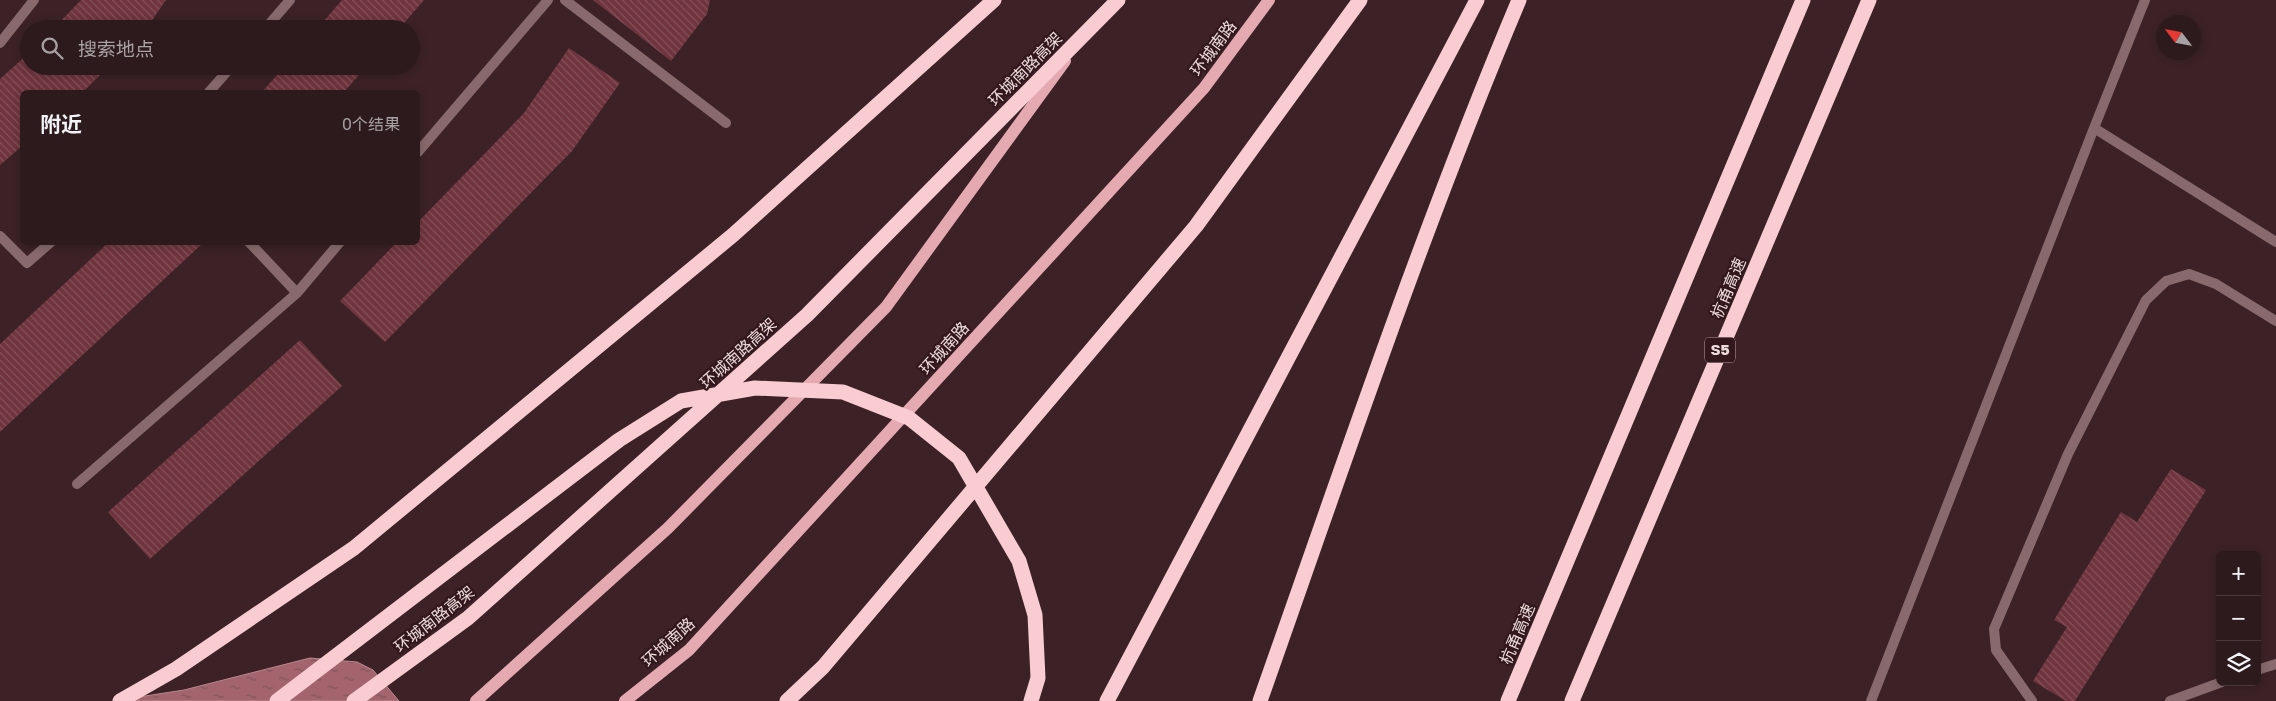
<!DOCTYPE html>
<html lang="zh">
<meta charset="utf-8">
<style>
:root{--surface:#2d1a1c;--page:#352325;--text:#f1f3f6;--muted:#a7a1a3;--line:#48383b}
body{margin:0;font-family:"Golos Text","Noto Sans SC",sans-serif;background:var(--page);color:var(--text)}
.controls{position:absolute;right:15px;bottom:15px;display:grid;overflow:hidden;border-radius:8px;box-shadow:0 2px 8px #0003}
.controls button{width:45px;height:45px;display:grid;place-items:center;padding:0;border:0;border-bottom:1px solid var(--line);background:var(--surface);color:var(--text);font:25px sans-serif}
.compass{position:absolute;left:2156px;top:15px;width:45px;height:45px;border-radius:50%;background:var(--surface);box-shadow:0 2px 8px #0003;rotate:302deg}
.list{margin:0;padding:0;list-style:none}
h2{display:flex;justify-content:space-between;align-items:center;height:65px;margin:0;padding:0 20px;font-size:21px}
h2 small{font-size:16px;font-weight:400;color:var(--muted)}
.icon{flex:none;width:28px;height:28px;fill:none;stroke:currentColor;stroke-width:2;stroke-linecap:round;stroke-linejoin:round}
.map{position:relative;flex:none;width:2276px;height:701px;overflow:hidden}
.search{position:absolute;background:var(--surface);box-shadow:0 2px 8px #0003;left:20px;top:20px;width:400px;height:55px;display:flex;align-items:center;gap:12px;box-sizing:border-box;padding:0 18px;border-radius:28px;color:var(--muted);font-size:19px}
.panel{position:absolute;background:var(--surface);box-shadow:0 2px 8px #0003;left:20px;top:90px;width:400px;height:155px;border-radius:8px}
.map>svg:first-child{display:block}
</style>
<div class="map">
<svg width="2276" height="701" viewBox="0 0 2276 701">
<defs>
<pattern id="water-ripples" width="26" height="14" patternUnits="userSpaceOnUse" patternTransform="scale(1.25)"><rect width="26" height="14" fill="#a3646d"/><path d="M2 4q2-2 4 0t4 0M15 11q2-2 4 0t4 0" fill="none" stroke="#7e565c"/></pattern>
<pattern id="building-back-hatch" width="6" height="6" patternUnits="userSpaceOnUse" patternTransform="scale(1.25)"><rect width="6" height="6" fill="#6f343e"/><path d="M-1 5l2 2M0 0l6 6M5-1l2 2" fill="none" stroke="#845159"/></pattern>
</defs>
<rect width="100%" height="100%" fill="#3c2226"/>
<path fill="url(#water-ripples)" stroke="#b9888e" d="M310,658L357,662L373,670L399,701H113L184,690Z"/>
<path fill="url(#building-back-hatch)" d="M81,0H166L146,29H53Z
M342,0H424L399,29H317Z
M593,0H710L707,14L671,61Z
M569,48L620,83L572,151L385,342L340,301L397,242H418V222L524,113Z
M29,53V66H109L83,92H22V146L0,165V79Z
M285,66H367L344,92H262Z
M109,242H204L0,432V344Z
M300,340L342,386L150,559L108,512Z
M2171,469L2206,490L2075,701H2066L2033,681L2067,627L2054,620L2121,512L2137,522Z"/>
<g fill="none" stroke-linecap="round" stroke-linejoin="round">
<path stroke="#886a6e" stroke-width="10" d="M565,0L726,123
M265,29L290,0
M0,43L34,0
M209,92L232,66
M418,152L548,0
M0,236L27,263L51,242
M249,242L297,293
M77,484L297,293L340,242
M2257,670L2276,664
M2032,701L1996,650L1994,629L2068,454L2146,300L2166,281L2189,274L2216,284L2276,321
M2170,701L2222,682"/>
<path stroke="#886a6e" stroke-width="10" d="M2145,0L2094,128L2276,242
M1871,701L2094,128"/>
<path stroke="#e5aab1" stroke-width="12" d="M476,701L668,528L886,307L1065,61
M625,701L689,650L1204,88L1269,0"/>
<path stroke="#f8ccd1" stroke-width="15" d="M120,701L176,669L354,548L733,235L994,0
M1107,701L1477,0
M1260,701C1343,466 1422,230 1519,0
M1508,701L1803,0
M1572,701L1869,0"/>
<path stroke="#f8ccd1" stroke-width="15" d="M277,701L619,440L681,401L755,388L843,392L909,418L959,458L1019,561L1035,615L1038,678L1031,701
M354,701L468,618L807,315L1118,0
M787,701L823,667L1196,226L1360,0"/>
</g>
<g text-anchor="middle" stroke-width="4.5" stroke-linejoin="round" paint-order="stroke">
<rect fill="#32181c" stroke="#b5a0a2" stroke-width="1" x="1705" y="337.5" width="30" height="25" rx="4"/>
<g font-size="15" font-weight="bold" fill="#eddbdc">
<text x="1720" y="355">S5</text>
</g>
<g font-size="16" fill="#eddbdc" stroke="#32181c">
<text transform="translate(1213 48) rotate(-53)" y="6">环城南路</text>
<text transform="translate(1025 69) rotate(-45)" y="6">环城南路高架</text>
<text transform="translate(1728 288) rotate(-67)" y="6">杭甬高速</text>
<text transform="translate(944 348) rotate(-48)" y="6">环城南路</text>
<text transform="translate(738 353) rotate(-42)" y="6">环城南路高架</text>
<text transform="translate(434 619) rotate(-38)" y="6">环城南路高架</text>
<text transform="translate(1517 634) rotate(-67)" y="6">杭甬高速</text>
<text transform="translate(668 642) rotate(-42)" y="6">环城南路</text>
</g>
</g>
</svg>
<div class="controls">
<button>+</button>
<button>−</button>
<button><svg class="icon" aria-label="layers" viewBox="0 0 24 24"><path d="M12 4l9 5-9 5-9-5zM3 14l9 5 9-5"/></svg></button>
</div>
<svg class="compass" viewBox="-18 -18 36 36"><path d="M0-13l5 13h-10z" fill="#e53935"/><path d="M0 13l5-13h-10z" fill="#a7a1a3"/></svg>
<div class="search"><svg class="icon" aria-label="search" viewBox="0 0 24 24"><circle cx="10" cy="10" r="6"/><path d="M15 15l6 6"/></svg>搜索地点</div>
<section class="panel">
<h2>附近<small>0个结果</small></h2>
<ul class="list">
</ul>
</section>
</div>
